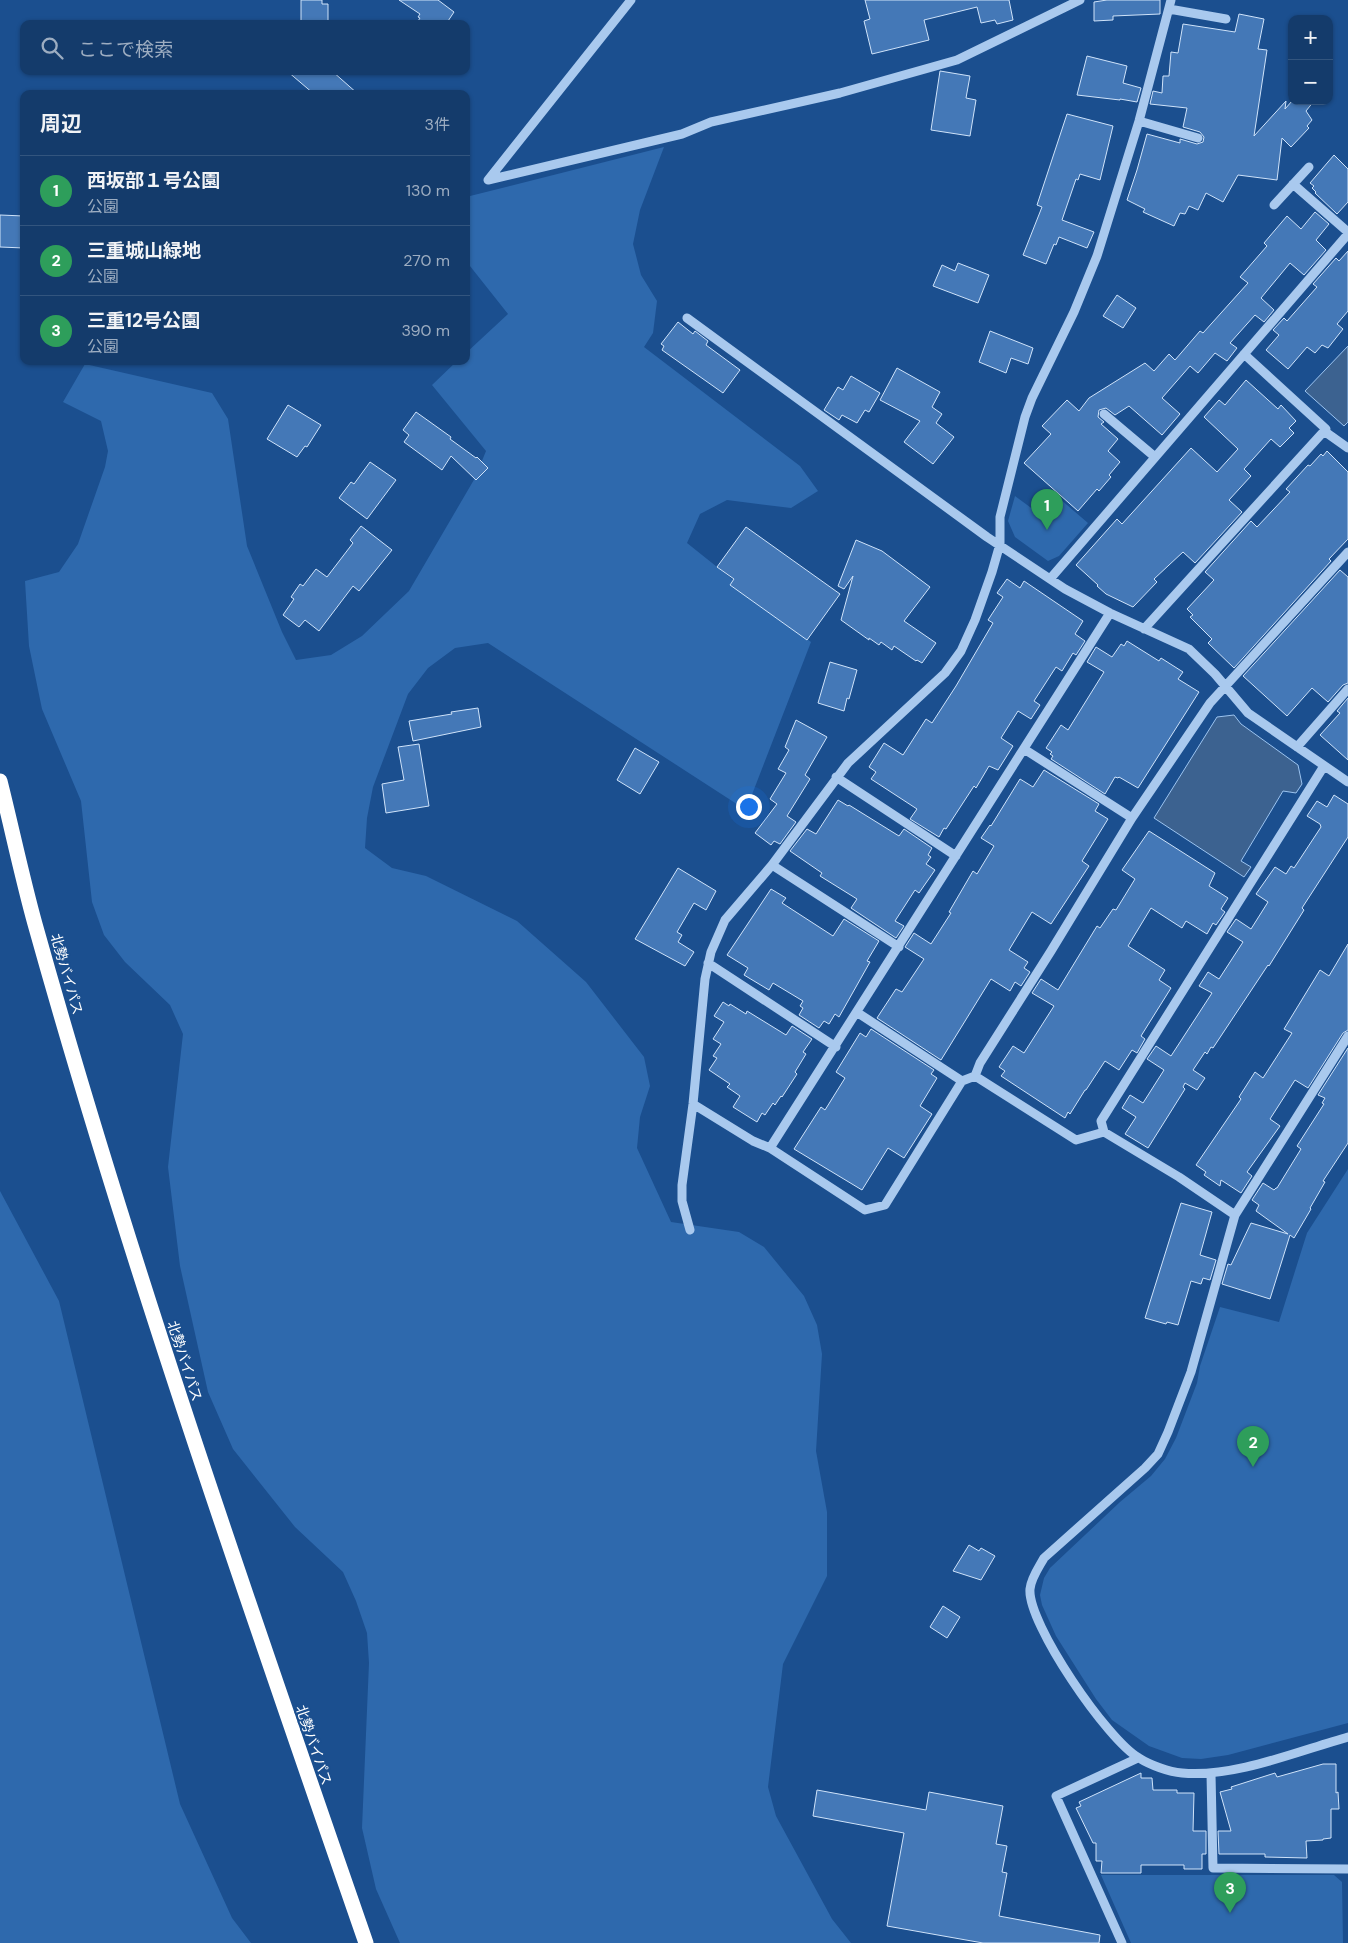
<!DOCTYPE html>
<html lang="ja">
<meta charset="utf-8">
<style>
:root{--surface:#143b6b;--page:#214673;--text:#f1f3f6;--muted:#9dadc1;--line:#33557e;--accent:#e69b98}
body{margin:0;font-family:"DM Sans","Noto Sans JP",sans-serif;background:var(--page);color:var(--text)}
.controls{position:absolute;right:15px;top:15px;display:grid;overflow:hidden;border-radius:10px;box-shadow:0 1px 4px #0004}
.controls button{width:45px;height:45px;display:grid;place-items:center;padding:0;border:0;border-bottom:1px solid var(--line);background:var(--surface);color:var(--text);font:25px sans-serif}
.you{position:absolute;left:748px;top:806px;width:18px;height:18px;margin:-12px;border:4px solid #fff;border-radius:50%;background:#1a73e8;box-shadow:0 0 0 8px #1a73e833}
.badge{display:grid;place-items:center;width:32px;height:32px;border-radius:50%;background:var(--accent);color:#fff;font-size:16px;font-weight:700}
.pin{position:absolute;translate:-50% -41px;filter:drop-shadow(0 1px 2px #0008)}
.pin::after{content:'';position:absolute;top:26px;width:18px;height:15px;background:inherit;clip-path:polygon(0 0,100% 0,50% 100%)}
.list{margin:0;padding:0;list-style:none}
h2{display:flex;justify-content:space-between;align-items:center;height:65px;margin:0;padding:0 20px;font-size:21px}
h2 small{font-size:16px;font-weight:400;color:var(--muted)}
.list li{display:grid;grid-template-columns:32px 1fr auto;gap:15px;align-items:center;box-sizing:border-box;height:70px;padding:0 20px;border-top:1px solid var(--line)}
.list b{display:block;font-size:19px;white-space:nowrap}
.list p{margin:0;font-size:16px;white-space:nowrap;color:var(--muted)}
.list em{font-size:16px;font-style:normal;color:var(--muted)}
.icon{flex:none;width:28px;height:28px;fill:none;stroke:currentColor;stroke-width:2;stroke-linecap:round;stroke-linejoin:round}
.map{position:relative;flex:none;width:1348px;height:1943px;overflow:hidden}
.search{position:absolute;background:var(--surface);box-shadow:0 1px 4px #0004;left:20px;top:20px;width:450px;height:55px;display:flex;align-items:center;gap:12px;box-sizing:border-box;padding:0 18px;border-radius:10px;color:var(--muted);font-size:19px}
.panel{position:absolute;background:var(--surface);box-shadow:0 1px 4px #0004;left:20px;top:90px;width:450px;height:275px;border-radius:10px}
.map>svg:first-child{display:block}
</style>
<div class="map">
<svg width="1348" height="1943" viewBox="0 0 1348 1943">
<rect width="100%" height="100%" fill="#1b4f8f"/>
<path fill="#2e69ad" d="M664,147L640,210L633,244L641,275L657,301L653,333L644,347L800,466L818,491L791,508L727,500L700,514L687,543L811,642L746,810L488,643L455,648L428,668L408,694L373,787L367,818L365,848L392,868L426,876L517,921L586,982L644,1057L650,1086L640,1117L637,1148L671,1222L739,1232L764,1247L804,1296L817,1325L822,1354L816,1451L827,1512V1576L783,1664L768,1787L776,1816L832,1919L851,1943H400L376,1889L362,1828L369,1663L367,1633L356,1601L343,1572L295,1527L233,1449L208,1392L180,1266L168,1167L183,1034L170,1005L125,962L104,935L92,902L81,801L42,709L29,646L25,581L59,572L78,544L105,467L108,451L101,421L63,402L85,364L212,393L228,419L247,546L282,632L296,660L331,655L362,636L409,591L475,478L486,451L432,385L457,361H466V353L508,314L466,261V197Z
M1053,493L1088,523L1059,556L1048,561L1015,537L1008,521L1015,496L1038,513Z
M1348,1169V1723L1228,1755L1201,1759L1182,1758L1149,1746L1112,1720L1096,1699L1056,1636L1042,1605L1040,1595L1044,1578L1050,1568L1120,1502L1151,1476L1165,1459L1176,1438L1197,1383L1200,1366L1220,1307L1279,1322L1307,1233Z
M0,1191L59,1301L180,1804L232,1918L251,1943H0Z
M1101,1875H1334L1342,1882L1343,1943H1131Z"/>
<path fill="#3c6290" stroke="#9cc4f0" d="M1348,346V422L1344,426L1305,391Z
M1234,715L1241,724L1298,765L1302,784L1296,793L1283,791L1241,861L1251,867L1244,877L1154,818L1217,717Z"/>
<path fill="#4478b7" stroke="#cfe3fa" d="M301,0H322V4H328V24H301Z
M399,0H438L454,12L446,24H416L420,18L418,17L420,14Z
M865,0H1009L1013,20L997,24L995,20L981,23L977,7L924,20L929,40L872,54L864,21L870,19Z
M1107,0H1160V14L1113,16V20L1094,21V2Z
M1239,14L1264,19L1258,49L1267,50L1254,136L1286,101L1285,109L1292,101H1314L1306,111L1312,120L1307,126L1309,128L1291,147L1282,138L1277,180L1238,175L1223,202L1206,193L1198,210L1189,206L1185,214L1180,213L1174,226L1143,212L1145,209L1127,200L1137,170L1147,134L1180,143V139L1197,144L1203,142L1204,137L1200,132L1183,127L1187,108L1150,104L1153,91L1162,93L1163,76H1169L1171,52L1178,53L1183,24L1235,32Z
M1087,56L1127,66L1123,83L1141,88L1137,102L1120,99V100L1077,95Z
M287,71H332L358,94H314Z
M940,71L970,76L966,98L976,100L970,136L931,130Z
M1067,114L1113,126L1100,180L1080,174L1078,180L1076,179L1062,220L1094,232L1087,248L1059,237L1056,245L1054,244L1046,264L1023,255L1042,207L1037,205Z
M1334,155L1348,169V202L1337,214L1315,193L1316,192L1312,188L1314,186L1310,183Z
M1315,212L1329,224L1316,240L1326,250L1304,275L1290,263L1261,298L1274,310L1264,322L1255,315L1230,343L1237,348L1227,361L1215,353L1198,373L1190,366L1162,398L1180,414L1162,435L1129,406L1115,415L1106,408L1099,410L1098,417L1104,422L1101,424L1118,439L1108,451L1120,462L1109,475L1111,477L1099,491L1097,489L1078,511L1024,463L1051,434L1042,426L1067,400L1079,411L1089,398L1145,363L1154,371L1169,354L1175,360L1200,331L1203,333L1248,283L1240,277L1267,246L1264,243L1287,216L1301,229Z
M0,215L24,216V248L0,247Z
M1348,251V311L1337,324L1343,329L1328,348L1322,345L1315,353L1307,347L1288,369L1266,350L1279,335L1273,330L1284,318L1287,321L1317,287L1313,284L1336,258L1339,261Z
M958,263L989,275L978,303L933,286L942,265L955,271Z
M1117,295L1136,308L1123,328L1103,316Z
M678,322L693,334L695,331L708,341L706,345L740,370L723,393L662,350L664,346L661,344Z
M990,331L1033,348L1028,364L1011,358L1006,373L979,362Z
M897,368L940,392L932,407L942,414L936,423L954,437L933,464L904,442L920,421L880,400Z
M851,376L880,393L869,412L865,410L857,423L842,415L839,420L824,410L838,387L843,390Z
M1246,380L1278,409L1281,405L1296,421L1289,428L1294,433L1280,447L1271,439L1244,469L1251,476L1229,500L1242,512L1195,563L1183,552L1154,579L1157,582L1133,607L1106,594L1097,586L1098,585L1076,565L1117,519L1122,524L1191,448L1217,472L1238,449L1204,417L1219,400L1225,405Z
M288,405L321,425L307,447L305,446L297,457L267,439Z
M416,412L451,437L450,439L476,458L477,457L488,468L476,480L451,456L442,470L404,442L409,435L403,430Z
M1327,451L1348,472V539L1329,559L1331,561L1234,668L1208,643L1212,639L1190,617L1193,615L1187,609L1214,580L1205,572L1251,521L1257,527L1290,492L1286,489L1308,465L1310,466L1321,454L1323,456Z
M370,462L396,480L367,519L339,498L351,482L354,484Z
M361,526L392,550L359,591L353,586L319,631L305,620L299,627L283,615L294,599L291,597L300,584L303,586L316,569L327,577L353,543L350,540Z
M746,527L840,594L807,640L730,585L734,579L717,567Z
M856,540L882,551L930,587L904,621L936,643L922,663L917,660L916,661L894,646L892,650L881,642L879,645L869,638V640L841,620L853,576L844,589L838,586Z
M1340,570L1348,577V683L1343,685L1328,702L1312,688L1287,716L1243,676Z
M1007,579L1020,588L1024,581L1083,621L1075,634L1085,641L1076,655L1073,653L1062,671L1056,667L1034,701L1040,705L1031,719L1018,711L1001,738L1013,746L998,770L989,766L976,788L974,786L946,829L944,828L939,837L910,819L917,809L871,779L876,772L869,767L884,743L903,755L926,719L932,723L956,686L993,623L988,620L1003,597L997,593Z
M1127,641L1159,661L1161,658L1183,672L1178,679L1199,692L1138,788L1119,777L1118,778L1115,777L1105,794L1051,759L1053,756L1050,754L1052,752L1046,748L1061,725L1068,730L1104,672L1087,662L1096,647L1112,657L1121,644L1124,646Z
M830,662L857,670L849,699L847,698L844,711L818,703Z
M1348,698V760L1320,735L1340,713L1337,711Z
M478,708L481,727L413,741L409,721L452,714L451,712Z
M796,720L827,737L805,775L810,779L787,816L796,822L780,844L774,841L771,845L755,833L777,804L770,799L786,773L778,769L789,750L785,747Z
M419,744L429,806L386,813L382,784L404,780L398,747Z
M635,748L659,762L640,794L617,780Z
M1044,770L1099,804L1095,811L1108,819L1082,861L1089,866L1051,924L1032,912L1009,950L1028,962L1024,968L1030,972L1021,986L1015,982L1010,991L991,979L941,1060L877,1018L896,989L902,992L924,959L905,947L914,933L931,944L951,913L949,912L973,871L977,874L994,846L981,838L990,825L991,826L1020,779L1033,787Z
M1334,795L1348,804V837L1302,908L1304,910L1269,966L1268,965L1213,1048L1211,1047L1207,1054L1205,1052L1193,1070L1205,1078L1197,1090L1185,1083L1183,1087L1185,1089L1148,1148L1125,1134L1136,1117L1122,1108L1130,1095L1143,1103L1164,1070L1147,1059L1156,1046L1171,1056L1212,993L1199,986L1208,972L1219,979L1243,942L1227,932L1236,919L1251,929L1268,902L1256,894L1275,867L1286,874L1291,866L1294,868L1298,862L1321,827L1320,824L1307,816L1317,801L1327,807Z
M838,800L848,806L849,805L899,836L904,829L932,848L928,855L931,857L926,864L935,870L919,893L915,890L895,921L904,926L896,938L851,908L857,899L820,876L822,873L790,851L807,829L816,834Z
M1149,831L1215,873L1209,886L1228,898L1221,909L1225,912L1216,925L1213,923L1207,934L1186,921L1182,928L1151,908L1128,946L1165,970L1159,980L1171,988L1141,1036L1145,1039L1137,1053L1132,1050L1119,1070L1105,1061L1086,1090H1085L1070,1114L1068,1112L1065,1118L1001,1076L1005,1071L999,1067L1013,1046L1024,1053L1054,1006L1032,993L1041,979L1058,990L1097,926L1100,928L1113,909L1116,910L1135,879L1122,870Z
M678,868L716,891L706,910L694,903L677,932L682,935L678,942L694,952L685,966L635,939Z
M771,889L786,898L782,903L833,936L844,919L879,941L867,961L870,962L839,1017L835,1014L829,1024L824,1021L819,1028L799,1015L803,1008L800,1006L803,1001L773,983L769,990L744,975L748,968L727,955Z
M1348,944V1030L1343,1033L1308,1088L1295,1080L1270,1119L1280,1126L1247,1172L1252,1176L1241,1193L1221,1180L1220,1186L1204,1175L1206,1172L1196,1165L1241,1099L1239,1097L1255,1072L1263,1078L1292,1033L1284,1029L1320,970L1329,976Z
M723,1002L729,1006L730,1004L746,1014L747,1011L786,1035L792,1026L812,1039L803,1052L806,1054L795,1072L797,1074L782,1097L781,1096L775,1105L773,1103L765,1115L762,1113L757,1122L733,1107L740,1096L727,1087L730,1084L709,1070L717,1058L713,1056L721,1044L713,1039L724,1022L714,1016Z
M871,1029L934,1070L931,1074L937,1078L920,1106L932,1114L904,1158L888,1148L862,1190L794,1149L821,1107L825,1110L845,1078L836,1072L860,1033L866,1037Z
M1348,1048V1143L1323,1181L1325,1182L1310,1208L1311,1209L1294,1238L1290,1235L1270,1299L1222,1284L1228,1264L1231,1265L1251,1223L1288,1234L1256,1211L1259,1205L1252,1200L1263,1183L1274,1190L1276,1188H1277L1301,1149L1297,1146L1324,1104L1322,1103L1325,1098L1318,1095Z
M1181,1203L1212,1212L1200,1255L1216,1260L1210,1280L1203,1278L1201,1284L1191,1281L1178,1325L1167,1322L1166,1324L1145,1318Z
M969,1545L979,1551L981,1548L995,1556L981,1580L953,1571Z
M943,1606L960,1617L947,1638L930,1627Z
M1323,1764H1336V1793L1338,1792L1339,1809H1331V1838L1323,1839V1840L1306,1841L1307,1858L1265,1857V1854H1219L1218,1831H1231L1220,1792L1232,1789L1231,1787L1275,1773L1277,1777Z
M1141,1773V1778H1152L1153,1790H1177V1793H1194L1193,1831H1206V1854H1202V1869H1184V1865H1141V1873H1101L1102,1861H1096V1843H1093L1076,1808L1081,1806L1079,1802Z
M817,1790L926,1810L929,1792L1003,1806L996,1844L1007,1846L1002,1872L1007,1873L999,1916L1100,1935L1099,1943H983L887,1926L904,1833L813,1816Z"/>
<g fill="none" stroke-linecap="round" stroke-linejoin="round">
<path stroke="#a9c9ee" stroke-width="9" d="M1169,9L1226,19
M1139,121L1198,138
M488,180L682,134L711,122L840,93L957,60L1080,0
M488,180L631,0
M1293,184L1348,232
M1274,205L1309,167
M687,318L987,537L1065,589L1110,613L1189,649L1215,674L1248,713L1348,782
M1104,414L1155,457
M1324,431L1348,448
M1050,579L1348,234
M1144,629L1326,429L1244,354
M1297,747L1348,689
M1024,749L1132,818
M836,777L956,856
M772,865L899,947
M708,963L836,1047
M858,1013L962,1081L975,1076L1076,1140L1104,1132L1179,1177L1235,1215
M1348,1036L1235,1215L1191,1372L1168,1432L1158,1454L1145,1468L1044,1558C1039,1567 1031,1578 1030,1589C1027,1623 1108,1741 1139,1758C1150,1765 1169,1772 1182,1773C1234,1778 1298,1751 1348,1737
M975,1076L980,1063L1051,951L1132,818L1210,703L1348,552
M693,1104L753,1141L770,1148L865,1210L885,1205L962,1081
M1104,1132L1101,1121L1324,766
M770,1148L1110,613
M690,1230L682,1201V1185L693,1104L705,979L711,952L725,920L772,865L848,763L945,673L961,651L975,620L992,572L1000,544V517L1025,417L1032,398L1074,312L1097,256L1139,121L1171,0
M1211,1774L1213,1868L1348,1869
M1122,1943L1056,1796L1138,1758"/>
<path stroke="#fff" stroke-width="15" d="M0,781C12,829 22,877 35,924C131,1268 249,1605 366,1943"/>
</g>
<g text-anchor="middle" stroke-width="4" stroke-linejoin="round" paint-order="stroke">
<g font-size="14" fill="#fff" stroke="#1b4f8f">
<text transform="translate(67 974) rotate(74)" y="5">北勢バイパス</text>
<text transform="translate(185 1361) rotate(72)" y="5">北勢バイパス</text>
<text transform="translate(314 1745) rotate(71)" y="5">北勢バイパス</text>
</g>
</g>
</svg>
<div class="controls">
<button>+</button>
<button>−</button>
</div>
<div class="you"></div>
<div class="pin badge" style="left:1047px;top:530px;background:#2e9e5b">1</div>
<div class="pin badge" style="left:1253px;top:1467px;background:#2e9e5b">2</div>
<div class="pin badge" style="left:1230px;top:1913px;background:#2e9e5b">3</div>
<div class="search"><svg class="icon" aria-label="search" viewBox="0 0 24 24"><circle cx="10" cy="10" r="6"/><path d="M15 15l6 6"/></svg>ここで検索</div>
<section class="panel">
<h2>周辺<small>3件</small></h2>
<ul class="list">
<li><span class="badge" style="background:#2e9e5b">1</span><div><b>西坂部１号公園</b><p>公園</p></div><em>130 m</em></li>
<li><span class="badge" style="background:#2e9e5b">2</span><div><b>三重城山緑地</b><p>公園</p></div><em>270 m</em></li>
<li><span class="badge" style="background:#2e9e5b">3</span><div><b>三重12号公園</b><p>公園</p></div><em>390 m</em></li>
</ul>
</section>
</div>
